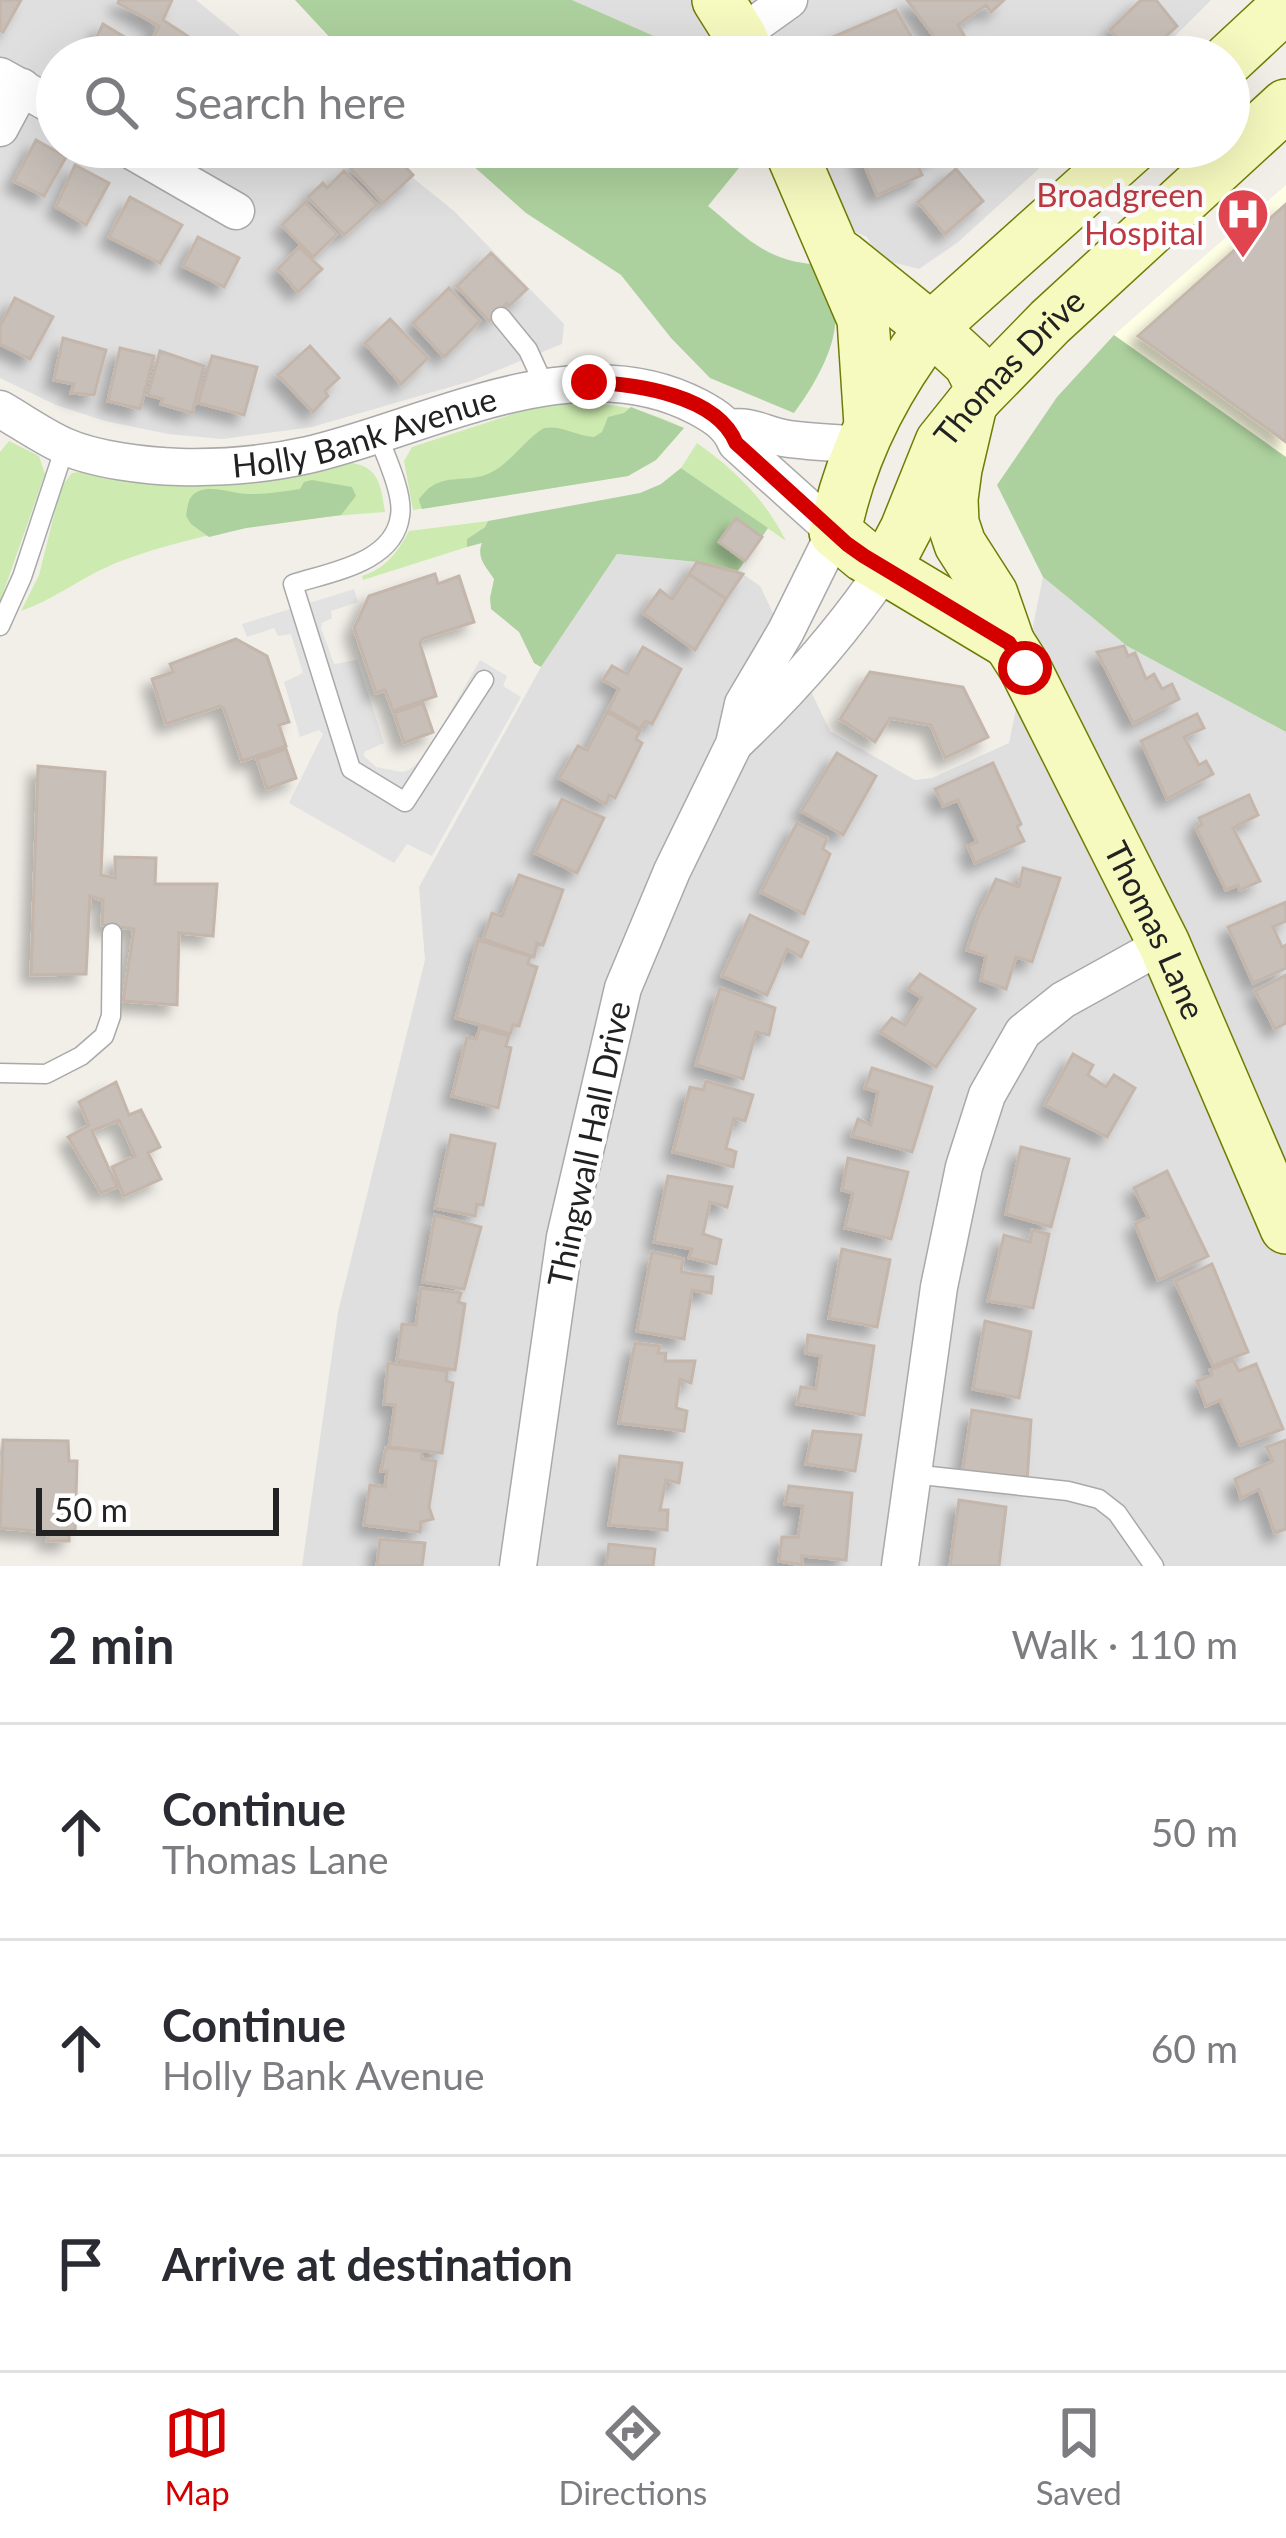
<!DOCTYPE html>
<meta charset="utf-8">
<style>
:root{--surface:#fff;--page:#f7f7f7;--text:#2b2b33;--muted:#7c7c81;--line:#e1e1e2;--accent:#d40000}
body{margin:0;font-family:Lato,sans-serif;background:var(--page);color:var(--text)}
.scale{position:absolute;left:36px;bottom:30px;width:243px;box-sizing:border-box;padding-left:12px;border:6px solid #222;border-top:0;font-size:33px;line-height:42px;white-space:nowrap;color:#222;-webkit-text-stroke:9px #fff;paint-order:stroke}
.stop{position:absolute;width:36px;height:36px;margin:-27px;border:9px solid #d40000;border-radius:50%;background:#fff}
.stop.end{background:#d40000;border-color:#fff;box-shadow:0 3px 12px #0008}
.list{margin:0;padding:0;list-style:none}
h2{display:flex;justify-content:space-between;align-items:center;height:156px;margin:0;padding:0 48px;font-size:51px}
h2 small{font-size:39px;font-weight:400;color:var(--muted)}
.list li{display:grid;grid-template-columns:78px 1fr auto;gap:36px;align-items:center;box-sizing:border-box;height:216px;padding:0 48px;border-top:3px solid var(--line)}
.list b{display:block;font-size:45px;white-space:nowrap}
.list p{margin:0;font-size:39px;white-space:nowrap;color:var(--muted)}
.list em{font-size:39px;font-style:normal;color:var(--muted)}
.icon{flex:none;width:66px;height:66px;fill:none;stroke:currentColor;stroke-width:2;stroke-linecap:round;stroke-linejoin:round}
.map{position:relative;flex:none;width:1286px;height:1566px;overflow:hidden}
.search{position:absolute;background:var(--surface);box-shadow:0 12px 48px #0002;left:36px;right:36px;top:36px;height:132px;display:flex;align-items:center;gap:30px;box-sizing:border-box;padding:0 42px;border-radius:66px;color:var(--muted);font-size:45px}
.sheet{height:804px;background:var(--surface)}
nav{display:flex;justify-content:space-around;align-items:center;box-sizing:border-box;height:168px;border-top:3px solid var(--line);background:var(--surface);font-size:33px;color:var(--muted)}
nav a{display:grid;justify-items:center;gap:6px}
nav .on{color:var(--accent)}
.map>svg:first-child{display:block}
</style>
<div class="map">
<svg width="1286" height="1566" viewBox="0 0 1286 1566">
<defs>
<filter id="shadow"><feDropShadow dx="-9" dy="9" stdDeviation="6" flood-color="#0004"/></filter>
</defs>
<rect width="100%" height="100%" fill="#f2efe9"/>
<path fill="#e0dfdf" d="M0,0H196L266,57H57V147H375L454,211L564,324L562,344L471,381L312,427L223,439L168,434L105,421L56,405L0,378Z
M572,0H1211L1154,57H770L706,36L670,43Z
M812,147H1063L957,243L919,269L879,259L867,237L851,230Z
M617,554L697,562L743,574L760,586L830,731L915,780L932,778L1009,743L1043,577L1127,646L1286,732V1566H302L338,1312L425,960L419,887L541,667Z"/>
<path fill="#ffffe5" d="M1286,185V457L1114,335Z"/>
<path fill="#cdebb0" d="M563,404C607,400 644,409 684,428L656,460L628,476L413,510L404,461L412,447L525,410Z
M9,441L39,456L45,474L0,602V452Z
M697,443C735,470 765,499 786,541L681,468Z
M352,463C380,467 381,488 385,512C296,518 205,530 121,561C86,574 56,599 21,611L39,575L61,487L72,473L86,471L162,483L222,485L293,477Z
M488,521L485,527L467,539V547L363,580L362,576C386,568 397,553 409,531Z"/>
<path fill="#add19e" d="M295,0H572L670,43L706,36L718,57H348Z
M452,147H756L708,206C744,235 764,260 812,264C819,277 830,293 834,307C842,340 813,388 794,413L710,378L671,338L621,275L526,213Z
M1114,335L1286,457V732L1127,646L1043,577L997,485L1057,397Z
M631,407L684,428L656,460L628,476L422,509C418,496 417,502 425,492C443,472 468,484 490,473C512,462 524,440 544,428C562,425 576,436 594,437L602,432L608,417L624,413Z
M681,468L768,528L762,537L736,519L719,541L745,561L737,572L697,562L617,554L541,667L534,663L519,632L491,609L490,598L494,579C486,567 476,558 482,543L467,547V539L485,527L488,521L640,493L661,484Z
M312,480L352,487L356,496L341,515L246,528L209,537L191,524L186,516C188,505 188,495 199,491C213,485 234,494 249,494C266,494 283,492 300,489L304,482Z"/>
<path fill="#e2e2e2" d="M354,589L358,602L331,611L332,618L322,623L321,628L334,664L357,660L384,743L364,752V756L376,767L402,772L409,770L425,756L480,660L507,676L503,686L521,697L432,856L407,844L394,863L289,803L323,734L319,730L300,737L284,682L303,673L291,634L278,636L274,628L247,637L242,624Z"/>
<path fill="#c7bfb8" stroke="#c4b6ab" stroke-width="3" filter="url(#shadow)" d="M0,0H21L3,32L0,30Z
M119,0H172L163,20L189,37L178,57H154L146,52L159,26L118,3Z
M907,0H1004L991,12L986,5L958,25L968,42L955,57H949Z
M1141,0H1156L1177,26L1143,57H1135L1110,30Z
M896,10L915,43L903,47L907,57H811L807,48Z
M103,24L143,48L139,57H87Z
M36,140L66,157L44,196L14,181Z
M377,147H386L413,175L383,203L351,169Z
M857,147H948V148L917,163L922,175L877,195Z
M75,165L109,183L86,225L56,207Z
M956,169L983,201L945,234L918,202Z
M344,171L377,205L344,235L308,197L323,183L327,188Z
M130,197L182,225L160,263L109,237Z
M305,202L337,234L313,257L282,225Z
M1286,204V442L1138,336Z
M198,237L239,258L224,287L183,266Z
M299,247L322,269L298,292L278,269Z
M491,253L527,289L509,306L507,303L489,321L457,286Z
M449,288L480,321L444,357L413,323Z
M15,298L53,317L30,359L0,344V326Z
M390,319L428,358L401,384L365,343Z
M63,338L106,350L94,395L71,393L74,384L54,380Z
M310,346L339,378L325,391L328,396L313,412L278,375Z
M120,348L154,356L140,409L108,401Z
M160,351L204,366L192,413L161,404L163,399L148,395Z
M212,356L257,367L244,415L198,403Z
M736,518L762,537L745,561L719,542Z
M697,562L737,572L743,574L726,599L689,574Z
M435,574L438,584L459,576L474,622L422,639L420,644L436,696L393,711L385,690L376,693L354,628L369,596Z
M689,574L726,599L695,650L643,613L660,590L672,599Z
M236,639L267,656L289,722L279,725L286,746L242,761L224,708L220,706L166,724L152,679L173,672L170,664Z
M1124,646L1128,656L1135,653L1146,679L1154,674L1162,689L1172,684L1179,699L1133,723L1097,652Z
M643,647L681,669L652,724L645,721L640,729L608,710L619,689L603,680L612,666L627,674Z
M870,672L963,687L988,737L945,758L931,725L890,718L875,742L840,719Z
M423,703L433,732L404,743L394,713Z
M607,712L640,731L636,739L642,743L615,798L609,795L606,804L559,778L578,746L587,750Z
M1197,714L1204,728L1184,737L1199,765L1206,761L1213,774L1167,799L1141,741Z
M286,749L296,778L267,789L257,759Z
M837,753L876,776L843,835L801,811Z
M993,763L1021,824L1017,827L1024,841L975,863L968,846L977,842L958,800L943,806L935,789Z
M38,766L105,772L101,875L115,878V857L156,858L155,884H217L213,936L179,933L177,1005L123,1001L134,929L102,925L103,900L90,896L86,974L31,975Z
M1249,795L1258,815L1233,828L1260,881L1240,890L1238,885L1226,890L1196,828L1202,825L1199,818Z
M562,799L604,818L577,873L535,853Z
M797,823L827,838L823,849L830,854L804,914L761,892Z
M1023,868L1060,878L1032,962L1016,957L1006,989L981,980L986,956L967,950L979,914L996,879L1019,887Z
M519,875L563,890L543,945L537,943L534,957L483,939L492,913L502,916Z
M1286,902V921L1273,927L1282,947L1286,945V968L1253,983L1228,927Z
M750,915L808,942L801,957L787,949L767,995L722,976Z
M478,940L530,956L528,964L537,967L519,1026L513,1025L510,1034L456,1018Z
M920,974L975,1009L936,1067L880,1032L892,1018L905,1025L922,998L908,989Z
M1286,975V1023L1275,1029L1255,991Z
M720,988L775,1008L769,1035L756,1032L743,1079L696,1065Z
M480,1028L509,1036L506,1046L511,1048L498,1108L452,1096L467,1037L476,1039Z
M1073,1054L1093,1065L1088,1075L1106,1087L1114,1075L1135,1088L1107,1137L1045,1105Z
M872,1068L932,1087L912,1152L852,1136L858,1119L871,1125L878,1092L865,1088Z
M706,1081L753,1095L745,1121L734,1118L726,1148L736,1152L733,1167L673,1152L690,1087L703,1090Z
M116,1082L129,1115L141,1110L160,1147L148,1153L161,1179L124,1196L112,1167L135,1156L119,1120L92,1131L117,1187L101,1193L68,1137L89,1125L79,1102Z
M451,1135L495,1144L483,1205L477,1204L475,1216L435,1208Z
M1021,1147L1069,1159L1051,1227L1006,1214Z
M848,1158L908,1172L891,1239L845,1228L853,1193L842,1190Z
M1167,1171L1208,1256L1158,1280L1135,1224L1148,1217L1134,1188Z
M668,1176L732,1187L727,1207L710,1202L703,1234L721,1240L716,1264L689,1258L692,1249L654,1242Z
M435,1215L481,1227L464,1289L423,1282Z
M1032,1230L1049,1234L1033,1308L988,1301L1004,1235L1030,1242Z
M842,1249L890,1260L877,1327L829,1318Z
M652,1252L683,1259L681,1272L713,1277L711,1293L692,1290L684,1339L637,1331Z
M1212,1264L1248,1352L1213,1366L1175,1281Z
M421,1288L461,1293L458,1302L465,1304L455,1370L397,1360L402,1324L416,1325Z
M985,1321L1031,1332L1019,1398L973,1389Z
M808,1335L874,1346L864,1415L797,1404L801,1387L816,1389L821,1356L806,1353Z
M635,1343L660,1346L658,1353H666L665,1361H695L691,1383L680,1379L676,1408L687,1411L684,1431L619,1423Z
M1233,1360L1239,1371L1256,1364L1283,1429L1240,1445L1220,1400L1206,1406L1197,1381L1212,1375L1210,1370Z
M388,1363L447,1371L446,1381L453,1383L442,1453L389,1447L395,1405L384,1404Z
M972,1410L1031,1420L1027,1482L962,1475Z
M813,1431L861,1435L855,1471L806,1464Z
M3,1440L68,1441L69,1461H77L75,1531H69V1541H47L50,1532L0,1528Z
M1286,1440V1529L1275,1533L1259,1489L1241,1498L1235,1479L1273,1461L1266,1447Z
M386,1448L421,1451L422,1459L436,1461L429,1507L433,1519L421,1522L420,1532L364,1525L370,1485L385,1487L387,1471H381Z
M620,1456L682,1463L679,1483L666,1480L660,1510H668L667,1530L609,1525Z
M789,1486L852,1493L846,1560L802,1556V1565L779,1561L782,1537H798L803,1506L785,1504Z
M959,1500L1006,1507L999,1566H950Z
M380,1539L425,1543L422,1566H377Z
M609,1544L655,1549L653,1566H606Z"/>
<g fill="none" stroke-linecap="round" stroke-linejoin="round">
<g stroke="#a9a9a9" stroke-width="21">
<path id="lane" d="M501,317L528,350L545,387
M377,433C385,455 404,494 400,516C394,563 330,572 293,584L351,769L405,802L484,680
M0,626L22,577L65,447
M0,1073L46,1074L81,1056L104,1036L111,1016L112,933
M912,1474L1068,1491L1099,1499L1117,1513L1154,1566"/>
</g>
<g stroke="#a9a9a9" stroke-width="39">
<g id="street">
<path d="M740,35L789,0"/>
<path d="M0,76L57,108"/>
<path d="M0,128L22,87"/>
<path d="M125,147L236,211"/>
<path id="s1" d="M0,409C21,421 42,436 64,446C95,460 146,466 180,467C221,468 268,464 308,455C429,427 576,342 698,407C715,416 729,425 736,443L835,532L786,631L743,704L734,744L672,871L623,988L565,1237L518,1566"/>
<path d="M730,428C751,424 767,436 789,439C813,442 837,443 861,445"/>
<path d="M735,743C790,691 842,632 885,569"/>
<path d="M900,1566L939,1287L964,1167L987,1095L1023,1032L1063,1000L1164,944"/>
</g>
</g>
<g stroke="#707d05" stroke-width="54">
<g id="secondary">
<path d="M718,0L740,35L749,57"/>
<path d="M1229,59L1286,6"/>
<path d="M789,147L863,319L870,425"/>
<path d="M843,257L931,328L969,363L979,382L977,397"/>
<path id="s2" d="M971,405L956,469L952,499L953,523L960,544L992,594L1009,643L1025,668L1164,944L1286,1228"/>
<path id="s3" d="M885,569L906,529L941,442L977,397L1050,322L1286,105"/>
<path d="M1009,643L864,556L835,532C850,456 884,389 931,328L1133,147"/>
</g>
</g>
<use href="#lane" stroke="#fff" stroke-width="18"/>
<use href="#street" stroke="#fff" stroke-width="36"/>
<use href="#secondary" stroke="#f7fabf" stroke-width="51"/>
</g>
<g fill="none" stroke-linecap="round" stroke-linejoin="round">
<path stroke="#d40000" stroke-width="15" d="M589,382C635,384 717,395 736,443L847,544L864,556L1009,643L1025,668"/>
</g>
<defs>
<g id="hospital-pin" transform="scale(2.7)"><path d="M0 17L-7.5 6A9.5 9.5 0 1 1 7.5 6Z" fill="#e0444e" stroke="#fff"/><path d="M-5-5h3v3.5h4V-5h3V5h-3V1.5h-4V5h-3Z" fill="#fff"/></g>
</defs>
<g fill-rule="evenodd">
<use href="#hospital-pin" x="1243" y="214"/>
</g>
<g text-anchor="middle" stroke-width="9" stroke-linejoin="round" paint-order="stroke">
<g font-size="33" fill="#be3a42" stroke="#fff" text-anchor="end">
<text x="1204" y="207">Broadgreen<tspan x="1204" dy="38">Hospital</tspan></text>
</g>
<g font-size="33" fill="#222" stroke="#fff">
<text dy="12" stroke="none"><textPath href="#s3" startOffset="240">Thomas Drive</textPath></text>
<text dy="12" stroke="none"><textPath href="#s1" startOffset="381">Holly Bank Avenue</textPath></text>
<text dy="12" stroke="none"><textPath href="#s2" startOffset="576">Thomas Lane</textPath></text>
<text transform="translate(589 1144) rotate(-78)" y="12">Thingwall Hall Drive</text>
</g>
</g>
</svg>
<div class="scale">50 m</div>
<div class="stop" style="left:1025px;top:668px"></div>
<div class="stop end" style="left:589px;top:382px"></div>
<div class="search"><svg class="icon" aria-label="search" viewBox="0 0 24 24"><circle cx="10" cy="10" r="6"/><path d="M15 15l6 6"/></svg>Search here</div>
</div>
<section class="sheet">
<h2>2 min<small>Walk · 110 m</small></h2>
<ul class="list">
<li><svg class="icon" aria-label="ahead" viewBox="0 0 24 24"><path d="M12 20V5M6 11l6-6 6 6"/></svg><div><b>Continue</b><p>Thomas Lane</p></div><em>50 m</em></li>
<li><svg class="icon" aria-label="ahead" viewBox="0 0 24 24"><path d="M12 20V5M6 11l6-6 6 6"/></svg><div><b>Continue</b><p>Holly Bank Avenue</p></div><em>60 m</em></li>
<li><svg class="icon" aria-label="arrive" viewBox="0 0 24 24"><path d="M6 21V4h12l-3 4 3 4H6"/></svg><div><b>Arrive at destination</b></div></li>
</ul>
</section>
<nav>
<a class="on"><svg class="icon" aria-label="map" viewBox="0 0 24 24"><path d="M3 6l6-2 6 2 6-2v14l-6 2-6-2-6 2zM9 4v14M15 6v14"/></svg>Map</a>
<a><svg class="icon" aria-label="directions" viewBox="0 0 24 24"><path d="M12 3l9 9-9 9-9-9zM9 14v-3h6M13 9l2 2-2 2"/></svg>Directions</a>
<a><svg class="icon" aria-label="saved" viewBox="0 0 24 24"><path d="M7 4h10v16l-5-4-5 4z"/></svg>Saved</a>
</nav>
